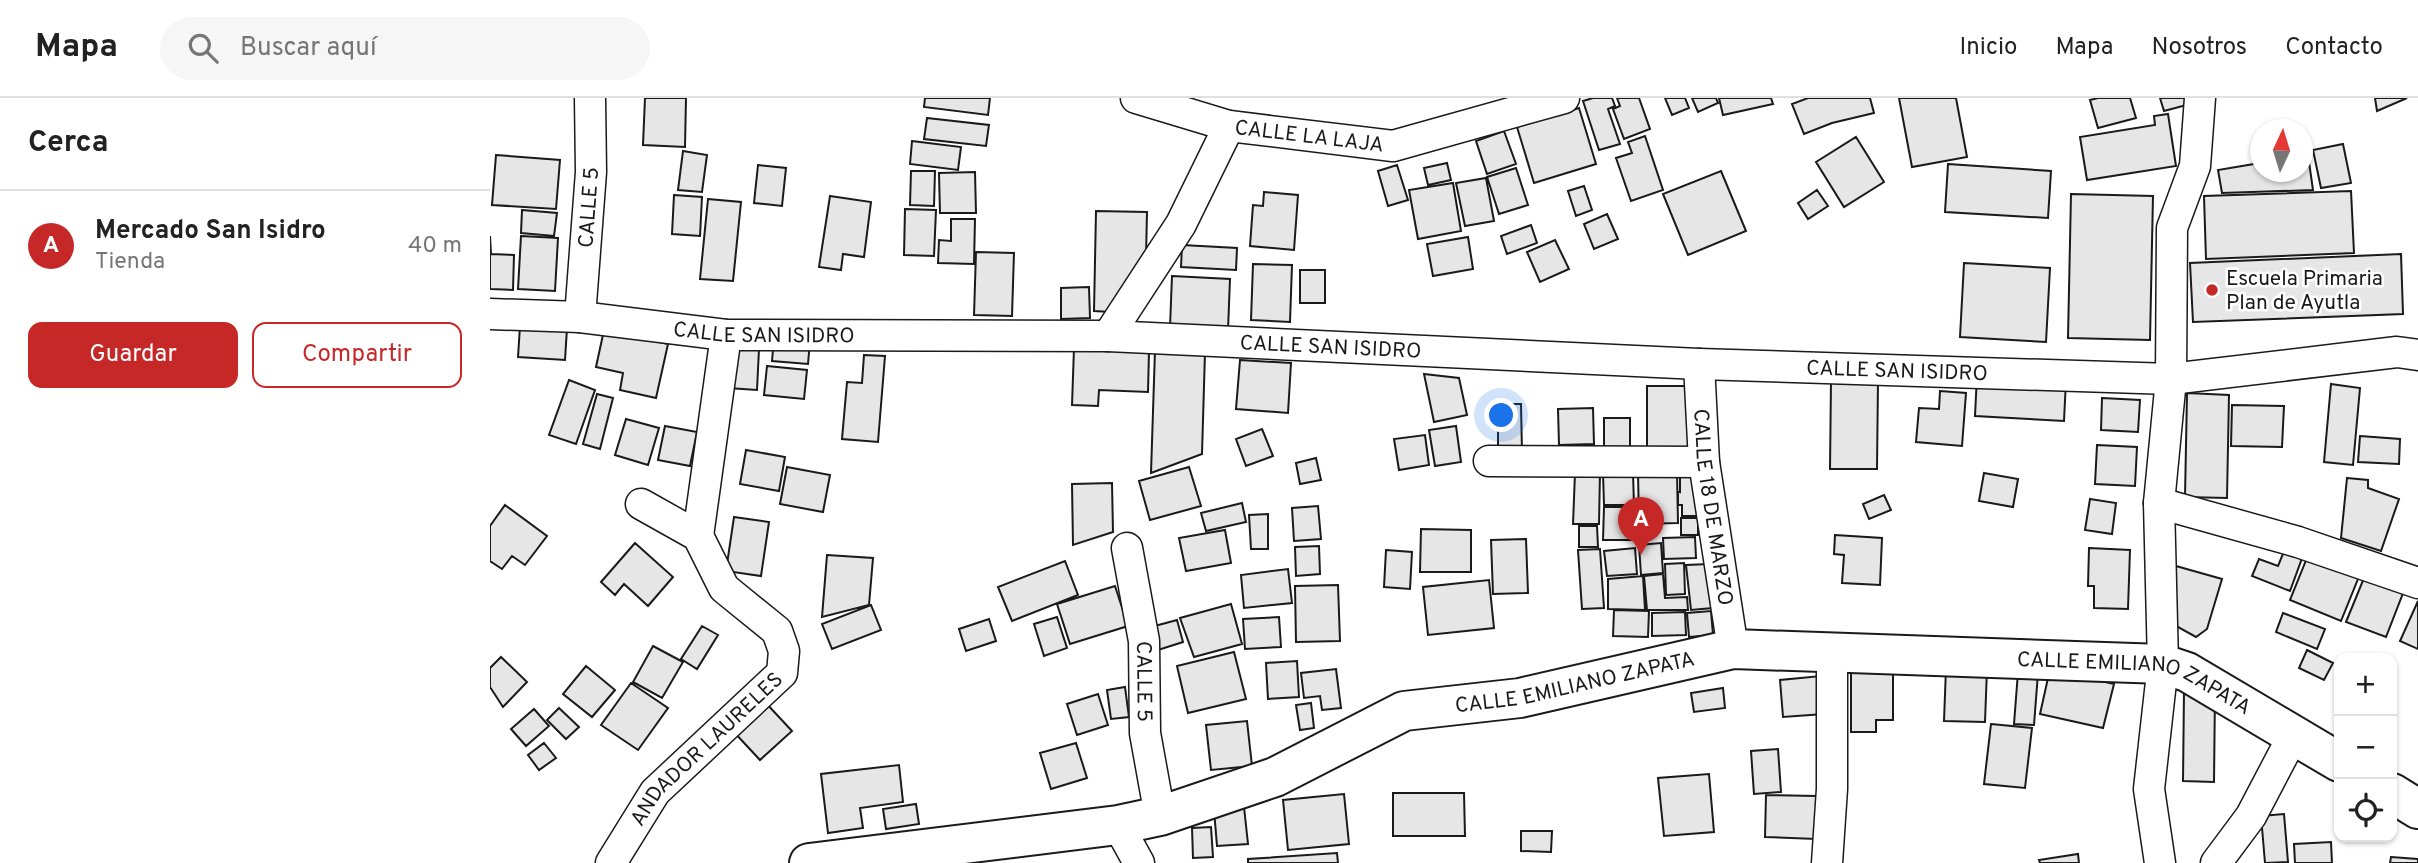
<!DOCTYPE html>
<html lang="es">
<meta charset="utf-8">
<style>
:root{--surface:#fff;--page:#f6f6f6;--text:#222;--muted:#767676;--line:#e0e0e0;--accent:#c62828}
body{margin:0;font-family:Overpass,sans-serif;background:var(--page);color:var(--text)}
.controls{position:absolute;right:21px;bottom:21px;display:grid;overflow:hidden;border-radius:14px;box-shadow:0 2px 5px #0004}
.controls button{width:63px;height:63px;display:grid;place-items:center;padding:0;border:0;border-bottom:2px solid var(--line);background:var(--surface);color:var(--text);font:35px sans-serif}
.compass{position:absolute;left:1760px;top:21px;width:63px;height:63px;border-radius:50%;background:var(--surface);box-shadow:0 2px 5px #0004;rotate:4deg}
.you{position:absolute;left:1012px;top:318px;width:24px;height:24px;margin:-18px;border:5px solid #fff;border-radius:50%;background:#1a73e8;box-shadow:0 0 0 10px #1a73e833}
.badge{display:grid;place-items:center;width:46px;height:46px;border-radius:50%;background:var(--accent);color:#fff;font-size:23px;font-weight:700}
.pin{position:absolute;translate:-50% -58px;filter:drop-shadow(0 2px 4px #0008)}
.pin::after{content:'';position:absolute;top:37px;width:24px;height:21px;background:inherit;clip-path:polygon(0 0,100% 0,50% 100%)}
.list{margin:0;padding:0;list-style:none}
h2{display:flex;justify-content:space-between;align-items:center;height:91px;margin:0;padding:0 28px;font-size:30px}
h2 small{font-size:23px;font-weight:400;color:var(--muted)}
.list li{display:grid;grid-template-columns:46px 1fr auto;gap:21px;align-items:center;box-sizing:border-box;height:112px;padding:0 28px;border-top:2px solid var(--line)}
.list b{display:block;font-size:26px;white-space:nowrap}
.list p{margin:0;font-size:23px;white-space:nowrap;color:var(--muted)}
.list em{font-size:23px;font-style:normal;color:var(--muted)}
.actions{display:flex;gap:14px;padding:21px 28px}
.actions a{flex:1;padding:16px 0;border:2px solid var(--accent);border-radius:14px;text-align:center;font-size:24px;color:var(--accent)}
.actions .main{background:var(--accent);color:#fff}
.icon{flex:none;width:38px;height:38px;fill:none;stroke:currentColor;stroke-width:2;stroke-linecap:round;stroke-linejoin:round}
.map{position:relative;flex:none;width:1928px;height:765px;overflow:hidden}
header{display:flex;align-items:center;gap:42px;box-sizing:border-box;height:98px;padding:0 35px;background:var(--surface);border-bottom:2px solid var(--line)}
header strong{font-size:33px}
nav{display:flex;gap:38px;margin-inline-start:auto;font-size:24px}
.search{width:490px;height:63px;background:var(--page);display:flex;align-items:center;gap:18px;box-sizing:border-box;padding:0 24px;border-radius:38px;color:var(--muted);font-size:26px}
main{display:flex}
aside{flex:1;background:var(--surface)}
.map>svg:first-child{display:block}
</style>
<header>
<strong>Mapa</strong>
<div class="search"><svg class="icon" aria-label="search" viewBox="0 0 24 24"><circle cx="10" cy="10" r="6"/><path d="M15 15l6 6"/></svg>Buscar aquí</div>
<nav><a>Inicio</a><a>Mapa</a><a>Nosotros</a><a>Contacto</a></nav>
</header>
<main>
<aside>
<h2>Cerca<small></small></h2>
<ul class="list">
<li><span class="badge">A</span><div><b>Mercado San Isidro</b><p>Tienda</p></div><em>40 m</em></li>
</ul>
<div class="actions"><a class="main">Guardar</a><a>Compartir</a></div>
</aside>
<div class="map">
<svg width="1928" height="765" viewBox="0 0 1928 765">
<rect width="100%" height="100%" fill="#fff"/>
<path fill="#e6e6e6" stroke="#1a1a1a" stroke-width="2" d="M155,0H196L195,49L153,47Z
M435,0H500L498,17L434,9Z
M1103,0H1122L1125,8L1118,11L1130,46L1109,52L1093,3Z
M1127,0H1149L1160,31L1134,41L1123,11L1130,8Z
M1175,0H1195L1199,10L1182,17Z
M1202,0H1226L1228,5L1208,14Z
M1229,0H1281L1283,6L1233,17Z
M1318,0H1380L1384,15L1342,25L1314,36L1302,6Z
M1409,0H1466L1477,59L1422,69Z
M1608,0H1640L1646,20L1608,30L1600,2Z
M1670,0H1703L1704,5L1674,13Z
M1885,0H1917L1887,13Z
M1089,10L1106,66L1044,85L1027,29Z
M1678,16L1686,68L1597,82L1590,39L1665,27L1664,18Z
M437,20L499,27L496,48L434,41Z
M1014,33L1026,66L997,76L986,43Z
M1155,38L1173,92L1141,103L1126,60L1142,55L1138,44Z
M1366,39L1394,84L1354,109L1326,64Z
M422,43L471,49L468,72L420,66Z
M1853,46L1861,85L1831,90L1823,52Z
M193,53L217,57L212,94L188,92Z
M6,57L70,62L66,111L2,107Z
M1818,57L1823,92L1732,95L1728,72L1770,65V74H1812V58Z
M957,65L961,82L938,87L934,70Z
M1458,66L1561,73L1558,120L1455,114Z
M268,67L296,70L292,108L264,105Z
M907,67L918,102L898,108L888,73Z
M1026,70L1038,107L1009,116L997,79Z
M421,73H445L444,108L420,107Z
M1231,73L1256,133L1198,157L1173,96Z
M485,74L486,115H450L449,75Z
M996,80L1004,123L975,128L966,85Z
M963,85L971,133L928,141L919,92Z
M1094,88L1102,112L1086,118L1078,93Z
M1327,92L1338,108L1318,121L1308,105Z
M1861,93L1864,155L1716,161L1714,98Z
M774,94L808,97L804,152L760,148L763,107L773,108Z
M1581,96L1663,98L1660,242L1578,240Z
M184,97L212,99L210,138L182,136Z
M340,98L381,104L374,159L353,156L351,172L329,169Z
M218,101L251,104L243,183L210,181Z
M415,111L446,112L444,158L414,157Z
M32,112L67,115L64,138L31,135Z
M606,113L657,114L656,160L621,214L604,213Z
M1117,116L1128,141L1104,151L1094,126Z
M461,121H485L484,166L448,165L449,142L461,143Z
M1041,127L1047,145L1017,156L1011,138Z
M0,138L1,156L24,157L23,192L0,191Z
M31,138L68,140L65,193L28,191Z
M978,139L983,171L943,178L937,146Z
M1065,142L1079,171L1050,184L1037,154Z
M692,147L747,150L746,172L691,169Z
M486,154L524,155L522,218L484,217Z
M1911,156L1913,216L1703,224L1700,165Z
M1474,165L1560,170L1556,244L1470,239Z
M763,166L802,167L800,224L761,222Z
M810,172H835V205H810Z
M682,178L740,181L738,232L680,229Z
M599,189L600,220L571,221V190Z
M30,228L77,230L75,262L28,259Z
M114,232L178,246L166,300L130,292L133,275L106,269Z
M284,240L320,243L318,266L282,263Z
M240,249L269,251L267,292L238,290Z
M584,250L659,253L658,294L609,292L608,308L582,307Z
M665,252L715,254L712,356L661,375Z
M374,257L395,258L388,344L352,341L357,284L372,285Z
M750,262L801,265L798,315L746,311Z
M277,268L317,272L314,301L274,297Z
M934,276L969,280L977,317L944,324Z
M1487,277L1576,282L1574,323L1485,318Z
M79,282L105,292L86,346L59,337Z
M1341,283H1388L1387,371H1340Z
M1841,286L1870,290L1863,367L1834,364Z
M1157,288H1203V358L1157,357Z
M1450,293L1476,295L1472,348L1426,344L1429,310L1449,311Z
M1697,295L1739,297L1737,400L1695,399Z
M107,296L123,300L110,351L93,346Z
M1612,300L1650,302L1648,334L1611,332Z
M1008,306H1031L1032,354H1008Z
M1742,307L1794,308L1792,349L1741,348Z
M1103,310L1104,346L1069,347L1068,311Z
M1114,320H1140V350H1114Z
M136,321L169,330L158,367L125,357Z
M175,328L207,334L200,368L168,362Z
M966,328L971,364L945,368L939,332Z
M772,331L783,358L756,368L746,341Z
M935,337L939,367L909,372L904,341Z
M1870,338L1910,341L1909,366L1868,364Z
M1607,347L1647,349L1645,388L1605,386Z
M256,352L295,359L289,393L250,386Z
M826,360L831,382L810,386L806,365Z
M297,369L340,377L333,414L290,406Z
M699,369L711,408L660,422L649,383Z
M1187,373L1188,425L1149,426L1148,374Z
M1190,374L1208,376L1210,418H1192V407H1188V393L1190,394Z
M1085,375H1110L1109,426H1083Z
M1113,375H1143L1144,407H1114Z
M1494,375L1528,381L1523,409L1489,403Z
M1857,380L1878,382V390L1909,401L1891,453L1851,440Z
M622,385L623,434L583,447L582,386Z
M1394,397L1401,412L1379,421L1373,406Z
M1600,401L1626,405L1622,436L1595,432Z
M752,405L756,424L716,433L711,415Z
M15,407L57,438L35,467L22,458L12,471L0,463V428Z
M828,408L831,441L804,443L802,410Z
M1114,409H1144V442H1113Z
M778,416V451H761L759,417Z
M244,419L279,424L271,478L236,473Z
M1191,420H1208V437H1191Z
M1089,428H1107L1108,449H1089Z
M931,431L981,432V474H930Z
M735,432L741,465L696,473L689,440Z
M1345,437L1392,440L1390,487L1352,485L1354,457L1344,456Z
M1205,439L1206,460L1174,461L1173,440Z
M1036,441L1038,495L1003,496L1001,442Z
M145,445L183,479L158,508L134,486L125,497L111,484Z
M1171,445L1173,475L1151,477L1149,447Z
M1797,446L1815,452L1800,493L1762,478L1769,461L1788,468Z
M829,448L830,476L806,478L805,449Z
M1145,450L1147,476L1117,478L1114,453Z
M1599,450L1640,452L1638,511L1604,510V488H1598Z
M1821,450L1872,471L1851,523L1800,502Z
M1110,451L1114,510L1092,511L1088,452Z
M896,452L922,454L920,491L894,489Z
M337,457L383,460L379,507L332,519Z
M575,463L588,497L522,523L508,489Z
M1194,465L1195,496L1176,497L1175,466Z
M1219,466L1223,510L1201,512L1196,467Z
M1686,468L1732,481L1717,531L1706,539L1686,528Z
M798,471L802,505L754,510L751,477Z
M1876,475L1915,490L1896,539L1856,524Z
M1173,476L1175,500L1197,499L1198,512H1157L1154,478Z
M1153,478L1155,512L1118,511V481Z
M999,482L1004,530L938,537L933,489Z
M848,487L850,543L806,544L805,488Z
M625,488L638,528L580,546L567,506Z
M1928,503V551L1910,543Z
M741,506L752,546L704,559L690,520Z
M381,507L391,532L342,551L332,526Z
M1124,512L1159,513L1158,539L1123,538Z
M1221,513L1223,537L1199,539L1197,515Z
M1195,514L1196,537L1162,538V515Z
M1793,515L1835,531L1827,551L1786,534Z
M567,519L577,550L554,558L544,526Z
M789,519L791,549L755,551L753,521Z
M499,521L506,543L476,553L469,531Z
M687,522L693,544L668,552L661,529Z
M212,528L228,537L207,571L191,561Z
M163,548L193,564L172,600L143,584Z
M1817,552L1843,565L1834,582L1809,570Z
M744,554L756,601L698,615L687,568Z
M11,559L37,584L13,609L0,589V570Z
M807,563L809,599L778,601L776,565Z
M1361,564H1403V622H1386V634H1361Z
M96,568L125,592L102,619L73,596Z
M1456,570L1497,571L1495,624L1454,623Z
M846,571L851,610L832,612L830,598L814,600L811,575Z
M1560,571L1624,586L1613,630L1550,616Z
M1528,574L1548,575L1544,627L1524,626Z
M1331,578L1334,616L1293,619L1290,582Z
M141,585L178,610L148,652L111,627Z
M635,589L639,619L621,621L617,592Z
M1233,590L1235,610L1204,614L1201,595Z
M1694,593H1725L1724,684L1693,683Z
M608,596L618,627L587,637L577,606Z
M275,604L302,633L270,662L243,633Z
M821,605L824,630L810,632L806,607Z
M69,610L89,629L76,641L57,622Z
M44,611L59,628L36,648L21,631Z
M757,623L762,668L721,672L716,627Z
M1501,626L1542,630L1535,690L1494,686Z
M54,645L66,660L49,672L38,657Z
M586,645L597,680L561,691L550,655Z
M1288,651L1291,694L1264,696L1261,653Z
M409,667L413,704L370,710L373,730L338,735L331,676Z
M1219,676L1224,734L1174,738L1168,680Z
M903,695H974L975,738H903Z
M854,696L859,746L798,752L793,702Z
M1276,697L1326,698V741L1275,739Z
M426,706L429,726L396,731L393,711Z
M754,709L758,746L727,748L724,712Z
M1794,716L1798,764L1775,765L1771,718Z
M721,729L723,759L703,760L702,730Z
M1031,733H1062L1061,754L1031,753Z
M1841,744L1842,765H1805L1804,746Z
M847,755L848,765H758V761Z
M1588,756L1589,765H1550L1549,762Z
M1901,759L1928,761V765H1900Z"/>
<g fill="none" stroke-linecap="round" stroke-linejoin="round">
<g stroke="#1a1a1a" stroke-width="33">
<g id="street">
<path id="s1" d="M646,0L739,28L903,48L1074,0"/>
<path id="s2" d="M0,216L90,219L236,237L618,238L1209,266L1681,281L1907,254L1928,257"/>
<path id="s3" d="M90,219L101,74L100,0"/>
<path d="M618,238L691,126L739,28"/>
<path id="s4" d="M1209,266L1214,364L1243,551"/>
<path d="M999,363L1214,364"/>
<path d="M1669,405L1808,444L1928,485"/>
<path d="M208,438L236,237"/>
<path id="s5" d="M637,450L654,543L655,635L670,718"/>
<path d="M628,727L649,765"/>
<path id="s6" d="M121,765L165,694L292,575L294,553L287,533L234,490L208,438L151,406"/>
<path d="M1337,765L1342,691V556"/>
<path d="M1670,765L1659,691L1673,566L1669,405L1681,281L1682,130L1705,68L1710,0"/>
<path d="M1726,765L1761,718L1804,636"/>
</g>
</g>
<g stroke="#1a1a1a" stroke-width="42">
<g id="secondary">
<path d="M1902,695L1928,711"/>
<path id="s7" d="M319,765L628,727L670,718L785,679L914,613L1030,600L1243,551L1673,566L1697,574L1849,664"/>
</g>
</g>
<use href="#street" stroke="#fff" stroke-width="30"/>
<use href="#secondary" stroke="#fff" stroke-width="38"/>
</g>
<circle fill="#c62828" stroke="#fff" stroke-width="2.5" cx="1722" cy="192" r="7"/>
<g text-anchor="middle" stroke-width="5" stroke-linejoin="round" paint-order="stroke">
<g font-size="21" fill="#1a1a1a" stroke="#fff">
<text dy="7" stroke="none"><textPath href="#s1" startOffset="178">CALLE LA LAJA</textPath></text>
<text dy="7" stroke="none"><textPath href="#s3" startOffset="110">CALLE 5</textPath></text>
<text dy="7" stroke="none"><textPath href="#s2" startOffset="275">CALLE SAN ISIDRO</textPath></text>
<text dy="7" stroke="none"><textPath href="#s2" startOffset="842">CALLE SAN ISIDRO</textPath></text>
<text dy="7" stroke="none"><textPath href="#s2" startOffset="1409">CALLE SAN ISIDRO</textPath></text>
<text dy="7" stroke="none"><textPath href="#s4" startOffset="144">CALLE 18 DE MARZO</textPath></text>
<text dy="7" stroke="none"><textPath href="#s7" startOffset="794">CALLE EMILIANO ZAPATA</textPath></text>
<text dy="7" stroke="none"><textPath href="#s5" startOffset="135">CALLE 5</textPath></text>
<text dy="7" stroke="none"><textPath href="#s7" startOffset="1362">CALLE EMILIANO ZAPATA</textPath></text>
<text dy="7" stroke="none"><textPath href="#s6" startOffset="150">ANDADOR LAURELES</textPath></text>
</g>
<g font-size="21" fill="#1a1a1a" stroke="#fff" text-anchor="start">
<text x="1736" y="187">Escuela Primaria<tspan x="1736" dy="24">Plan de Ayutla</tspan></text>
</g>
</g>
</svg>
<div class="controls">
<button>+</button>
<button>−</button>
<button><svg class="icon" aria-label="locate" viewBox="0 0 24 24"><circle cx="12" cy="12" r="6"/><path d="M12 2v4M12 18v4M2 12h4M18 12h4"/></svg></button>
</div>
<svg class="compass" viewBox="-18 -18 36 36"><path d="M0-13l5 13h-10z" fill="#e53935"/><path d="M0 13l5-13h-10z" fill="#767676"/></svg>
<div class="you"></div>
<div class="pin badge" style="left:1151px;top:457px">A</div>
</div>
</main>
